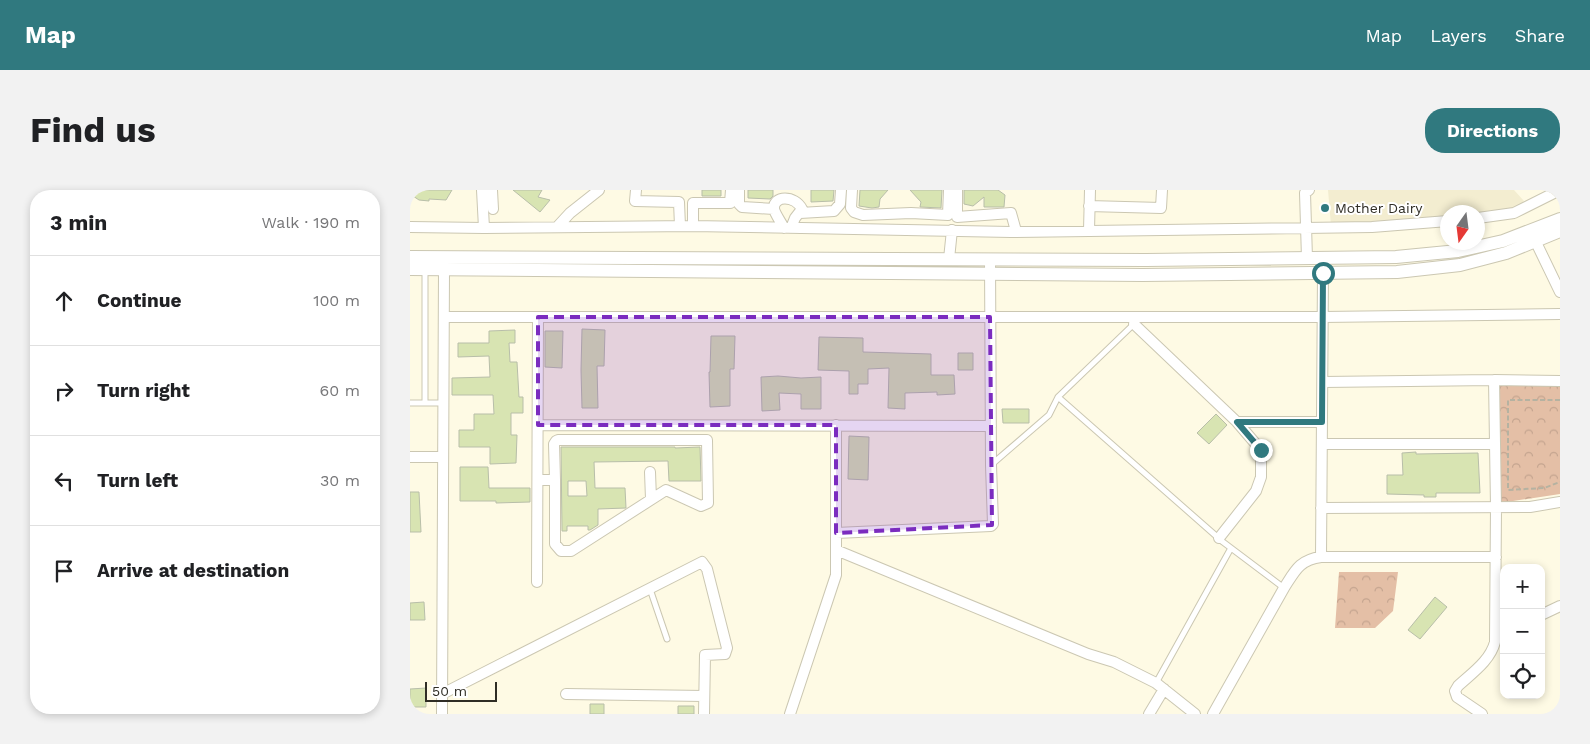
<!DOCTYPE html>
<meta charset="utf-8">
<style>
:root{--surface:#fff;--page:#f2f2f2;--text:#202124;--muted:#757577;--line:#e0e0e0;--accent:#30797f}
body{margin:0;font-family:"Work Sans",sans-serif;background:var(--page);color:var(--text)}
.controls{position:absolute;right:15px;bottom:15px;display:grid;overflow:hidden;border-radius:10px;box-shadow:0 2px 8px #0003}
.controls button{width:45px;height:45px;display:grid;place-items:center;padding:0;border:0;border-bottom:1px solid var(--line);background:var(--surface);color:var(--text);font:25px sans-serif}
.compass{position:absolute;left:1030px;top:15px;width:45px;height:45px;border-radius:50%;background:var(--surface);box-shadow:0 2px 8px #0003;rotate:194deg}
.scale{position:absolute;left:15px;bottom:12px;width:72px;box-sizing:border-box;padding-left:5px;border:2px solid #2f2d25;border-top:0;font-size:14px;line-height:18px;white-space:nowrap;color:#2f2d25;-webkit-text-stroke:4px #fff;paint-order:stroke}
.stop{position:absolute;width:15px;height:15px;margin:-11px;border:4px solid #30797f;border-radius:50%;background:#fff}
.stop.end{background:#30797f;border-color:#fff;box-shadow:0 1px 5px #0008}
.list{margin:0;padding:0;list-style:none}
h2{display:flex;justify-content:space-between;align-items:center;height:65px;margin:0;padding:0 20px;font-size:21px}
h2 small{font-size:16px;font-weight:400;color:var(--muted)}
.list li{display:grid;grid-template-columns:32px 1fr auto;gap:15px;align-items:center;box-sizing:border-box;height:90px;padding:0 20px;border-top:1px solid var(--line)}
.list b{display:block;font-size:19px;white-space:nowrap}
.list em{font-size:16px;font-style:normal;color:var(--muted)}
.icon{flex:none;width:28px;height:28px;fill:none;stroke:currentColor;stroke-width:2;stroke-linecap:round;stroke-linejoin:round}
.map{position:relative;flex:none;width:1150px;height:524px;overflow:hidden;border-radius:20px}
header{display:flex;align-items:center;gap:30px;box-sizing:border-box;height:70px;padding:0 25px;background:var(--accent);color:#fff}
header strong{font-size:24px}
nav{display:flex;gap:28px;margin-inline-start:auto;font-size:18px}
.intro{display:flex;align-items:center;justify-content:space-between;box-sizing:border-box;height:120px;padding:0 30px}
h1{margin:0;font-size:35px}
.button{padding:12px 22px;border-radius:20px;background:var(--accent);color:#fff;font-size:18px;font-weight:700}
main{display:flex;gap:30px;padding:0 30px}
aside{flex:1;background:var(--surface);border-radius:20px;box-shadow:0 2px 8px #0003}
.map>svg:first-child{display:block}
</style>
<header>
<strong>Map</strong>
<nav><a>Map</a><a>Layers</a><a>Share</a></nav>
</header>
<div class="intro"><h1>Find us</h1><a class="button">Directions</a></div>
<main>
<aside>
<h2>3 min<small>Walk · 190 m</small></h2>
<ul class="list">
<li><svg class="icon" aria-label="ahead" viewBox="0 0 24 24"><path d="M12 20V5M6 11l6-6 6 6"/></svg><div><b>Continue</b></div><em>100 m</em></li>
<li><svg class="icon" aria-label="right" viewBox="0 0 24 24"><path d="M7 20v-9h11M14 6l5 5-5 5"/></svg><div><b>Turn right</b></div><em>60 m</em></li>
<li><svg class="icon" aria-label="left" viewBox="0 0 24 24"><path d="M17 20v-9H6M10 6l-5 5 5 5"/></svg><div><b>Turn left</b></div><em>30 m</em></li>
<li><svg class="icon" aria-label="arrive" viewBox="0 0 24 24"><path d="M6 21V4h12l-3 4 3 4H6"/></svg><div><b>Arrive at destination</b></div></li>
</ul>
</aside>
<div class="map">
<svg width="1150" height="524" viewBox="0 0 1150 524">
<defs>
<pattern id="forest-crowns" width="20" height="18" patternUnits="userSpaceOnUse" patternTransform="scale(1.25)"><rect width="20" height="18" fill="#e4bfa6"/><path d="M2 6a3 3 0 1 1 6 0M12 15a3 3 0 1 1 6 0" fill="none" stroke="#c4a48f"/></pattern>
</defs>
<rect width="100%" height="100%" fill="#fefae4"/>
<path fill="#f3edd0" d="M918,0H1104L1114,11L1103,21L1068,24L1038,22L1037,26L921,36Z"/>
<path fill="url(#forest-crowns)" d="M1088,194L1150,195V304L1090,313Z
M929,382H988L983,421L965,438H925Z"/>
<path fill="#d8e4b2" stroke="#b8bea9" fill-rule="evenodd" d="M7,0H42L36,10L19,9V11L9,10L3,6L7,3Z
M103,0H132L128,7L140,10L130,22Z
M292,0H311V6H292Z
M338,0H363V6L360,9L338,8Z
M401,0H424L423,11L401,12Z
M450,0H478L470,9L469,17L462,18L449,16Z
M500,0H532L531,18L510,17L511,12Z
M554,0H588L595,5L594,17H574V7L563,16L554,14Z
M172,139L195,140L194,176H187L188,218H172L171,180Z
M105,140V153H99L100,172H107L109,207H113V223H101V245H107L106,273L80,274V257H49V240H64V224H84L83,205H42V188L80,187L79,166L48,167V153H79V141Z
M135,141H153L152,178L135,177Z
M301,146H325L324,179H320V216L300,217L299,182H300Z
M409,147L453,148V162L521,164V185H544L545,204L527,205V202L495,203V219L478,218L479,178L458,179V194H448V204H439V181L408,180Z
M548,163H563V180H548Z
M368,186L391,188L411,187V219H391V204L369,203L370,220L352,221L351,187Z
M592,219H619V233H593Z
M806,224L817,235L799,254L787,243Z
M439,246L459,247L458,290L438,289Z
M151,257H265V258L290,257L291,291H259L258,271L184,272L185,298H215L216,318L188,319V335L180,340H178V336H157V341H152ZM158,291H176L177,306H158Z
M1006,262V264L1068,263L1070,303H1026V307H1014V305L977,304V285H993L992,263Z
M50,277H78L79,298H120V312L86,313V311H50Z
M0,302H9L11,342H0Z
M1025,407L1037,417L1010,449L998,440Z
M14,412L15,430H0V413Z
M16,498V517H0V499Z
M180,514H194V524H180Z
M268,516H284V524H268Z"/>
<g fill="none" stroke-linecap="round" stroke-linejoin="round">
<g stroke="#cbc7b2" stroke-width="7">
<path id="service" d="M15,80V213
M725,133L648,207L813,352L874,398
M0,213H33
M581,275L639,225L648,207
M240,399L257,449
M746,493L821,358"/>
</g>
<g stroke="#cbc7b2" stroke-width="12">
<path id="minor" d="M72,0L74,38
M82,0L83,19
M226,0L225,11L269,12L270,36
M329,0V14L332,17L364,19
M442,0L441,18L444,22L453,25L501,23L538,25L539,0
M547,0V27L601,23L606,41
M679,16L751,18L752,0
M390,23L424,21L430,14L431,0
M1068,28L1104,23L1150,0
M148,36L160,23L189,0
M283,36V13H320L321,0
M0,37L74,38L283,36L601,42L962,37L1038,31
M374,38C371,32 365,24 364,19C363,5 385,5 392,19L385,28L381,38
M679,40L680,0
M1122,44L1150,102
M897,68L895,3L899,0
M539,69L542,40
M34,127H913L1150,124
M724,134L827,232
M913,192L1084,190L1150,191
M128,235L581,236
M912,254H1085
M0,267H33
M240,282L241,309
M128,290H145L144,254L146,251L148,250H297L298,313L291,316L256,300L161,361H151L145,354V290
M911,318L1120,317L1150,312
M426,343L581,336L583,334L581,275L580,69
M809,348L846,301L851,287V260L827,232H912
M426,360L678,464L704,472L746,493L785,524
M911,367L913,83
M127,392L128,127
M1131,425L1150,416
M32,504L292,372L297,379L317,458L315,464L295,465L294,524
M156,504L294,506
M32,524L34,80
M380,524L426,385V235
M739,524L754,499
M803,524L874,398C885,381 889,370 911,367H1086
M1072,524L1047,507L1045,501L1048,496C1062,483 1080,471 1085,452L1086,317L1084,190"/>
</g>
<g stroke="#cbc7b2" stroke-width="14">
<path id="tertiary" d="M0,67L736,70L986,67L1048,61L1093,51L1150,29
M0,79L733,85L987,82L1050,75L1096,63L1150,41"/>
</g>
<path stroke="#b5b2a1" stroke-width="2" stroke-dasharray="5 2.5" stroke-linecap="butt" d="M1150,210H1098V300L1134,298L1150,292"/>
<use href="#service" stroke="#fff" stroke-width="5"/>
<use href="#minor" stroke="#fff" stroke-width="10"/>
<use href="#tertiary" stroke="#fff" stroke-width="12"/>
</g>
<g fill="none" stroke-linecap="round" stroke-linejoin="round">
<path stroke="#30797f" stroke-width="6" d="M851,260L827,232H912L913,83"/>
</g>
<path fill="#7b2cbf" fill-opacity="0.2" stroke="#7b2cbf" stroke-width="4" stroke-dasharray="10 6" stroke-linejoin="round" d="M128,127H580L582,335L426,343V235H128Z"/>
<circle fill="#30797f" stroke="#fff" stroke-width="2" cx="915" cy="18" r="5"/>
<g text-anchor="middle" stroke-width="4" stroke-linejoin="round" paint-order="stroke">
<g font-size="14" fill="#2f2d25" stroke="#fff" text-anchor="start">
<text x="925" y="23">Mother Dairy</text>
</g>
</g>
</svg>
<div class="controls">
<button>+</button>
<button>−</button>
<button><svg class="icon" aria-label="locate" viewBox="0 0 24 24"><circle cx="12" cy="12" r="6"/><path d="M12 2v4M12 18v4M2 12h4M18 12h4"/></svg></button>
</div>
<svg class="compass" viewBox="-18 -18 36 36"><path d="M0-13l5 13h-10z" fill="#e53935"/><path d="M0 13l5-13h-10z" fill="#757577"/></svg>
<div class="scale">50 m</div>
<div class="stop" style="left:913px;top:83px"></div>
<div class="stop end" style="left:851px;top:260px"></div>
</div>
</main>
